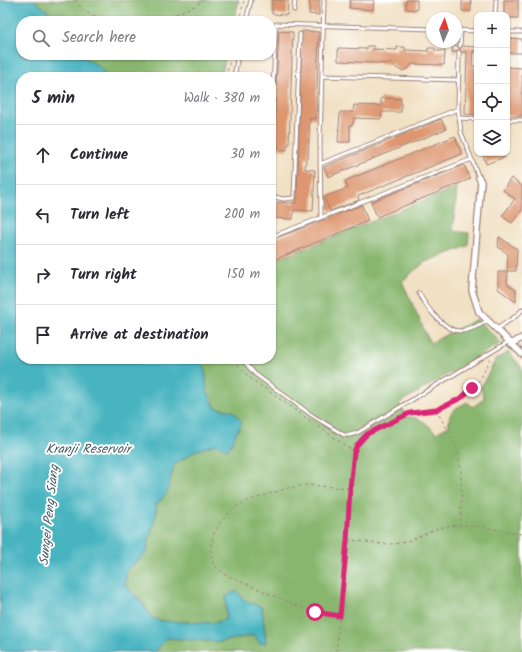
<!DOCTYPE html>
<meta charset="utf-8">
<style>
:root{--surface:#fff;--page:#f7f7f7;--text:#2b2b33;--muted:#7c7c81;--line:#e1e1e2}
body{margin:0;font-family:Kalam,sans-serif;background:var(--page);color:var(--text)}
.controls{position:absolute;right:12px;top:12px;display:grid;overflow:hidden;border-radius:8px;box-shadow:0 1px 3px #0004}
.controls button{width:36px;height:36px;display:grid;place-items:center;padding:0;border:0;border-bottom:1px solid var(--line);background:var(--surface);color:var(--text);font:20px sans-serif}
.compass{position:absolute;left:426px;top:12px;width:36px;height:36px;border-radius:50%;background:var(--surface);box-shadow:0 1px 3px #0004;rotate:3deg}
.stop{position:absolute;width:12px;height:12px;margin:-9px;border:3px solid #db2777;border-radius:50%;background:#fff}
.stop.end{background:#db2777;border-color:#fff;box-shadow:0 1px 4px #0008}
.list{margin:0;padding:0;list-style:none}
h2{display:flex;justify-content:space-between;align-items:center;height:52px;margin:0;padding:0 16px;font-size:17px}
h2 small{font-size:13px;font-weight:400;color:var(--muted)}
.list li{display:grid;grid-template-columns:26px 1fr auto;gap:12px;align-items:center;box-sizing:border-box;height:60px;padding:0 16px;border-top:1px solid var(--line)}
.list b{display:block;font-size:15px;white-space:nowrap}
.list em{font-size:13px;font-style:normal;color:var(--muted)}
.icon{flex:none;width:22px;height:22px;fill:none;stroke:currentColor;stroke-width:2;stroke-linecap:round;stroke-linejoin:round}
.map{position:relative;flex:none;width:522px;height:652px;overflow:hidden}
.search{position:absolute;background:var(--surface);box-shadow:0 1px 3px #0004;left:16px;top:16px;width:260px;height:44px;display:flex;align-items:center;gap:10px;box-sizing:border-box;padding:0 14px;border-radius:16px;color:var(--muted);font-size:15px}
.panel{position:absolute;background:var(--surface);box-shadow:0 1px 3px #0004;left:16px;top:72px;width:260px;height:292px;border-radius:16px}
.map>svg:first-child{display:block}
</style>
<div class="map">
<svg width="522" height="652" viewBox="0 0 522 652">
<rect width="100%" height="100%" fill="#fff"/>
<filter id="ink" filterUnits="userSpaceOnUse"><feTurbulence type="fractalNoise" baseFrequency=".025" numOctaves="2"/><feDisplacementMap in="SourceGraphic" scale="8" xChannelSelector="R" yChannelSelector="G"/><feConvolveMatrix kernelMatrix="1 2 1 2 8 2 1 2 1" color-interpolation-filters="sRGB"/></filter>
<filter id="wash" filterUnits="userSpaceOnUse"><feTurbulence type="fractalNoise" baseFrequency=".012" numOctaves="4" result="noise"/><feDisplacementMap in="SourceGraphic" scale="16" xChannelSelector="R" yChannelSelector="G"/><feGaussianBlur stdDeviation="0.9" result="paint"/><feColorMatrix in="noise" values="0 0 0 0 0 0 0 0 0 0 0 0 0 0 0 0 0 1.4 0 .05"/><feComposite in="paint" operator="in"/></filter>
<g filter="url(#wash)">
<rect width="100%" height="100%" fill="#f1e1c4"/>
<path fill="#88b66e" stroke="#696a4c" d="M34,0H239L234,21H53L56,18Z
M80,55H226L221,77H109L97,65Z
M457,187L453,231L469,233L468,246L425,262L402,281L430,343L477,319L501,343L399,403L407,417C421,417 427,424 436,433L449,426C448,410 455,409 467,402L473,407L484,398L481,387L496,359L509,352L522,368V652H155L167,638L220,642L254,635L260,643H266L262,607L226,596V619L214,623L160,621L151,617L143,604L125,585L127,570L147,552L149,539L156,515V505L167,492L174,465L195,451L216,444L233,411L216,408L207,391L205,368L201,359H271V262Z"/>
<path fill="#46b4c0" stroke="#486a76" d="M0,0H34L56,18L53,21H21V55H80L97,65L109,77H21V359H201L205,368L207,391L216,408L233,411L242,422L228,450L216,444L195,451L174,465L167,493L156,505V515L149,539L147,552L127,570L125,585L143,604L151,617L160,621L214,623L226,619V596L237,591L244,600L262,607L266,643H260L254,635L220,642L167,638L155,652H0Z"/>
<g id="blocks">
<path fill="#dd966f" d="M272,0H288L287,15L272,14Z
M310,0H319V15L309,14Z
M350,0H374L373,10L349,8Z
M406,0H417V10L406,9Z
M462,0H471V11H462Z
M504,0H518V18H507V15H504Z
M279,31L293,32L289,145H287V150L278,149V145H273Z
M302,31L319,32L316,119L310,118L308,158H306L305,169L315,170L313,211L294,210L293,219L271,218V202L295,203L297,198Z
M507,38L522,39V53H507Z
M367,46H374L373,49L397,50V47H405V50L428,51V48H435V51H445L444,65L412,64L409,68L402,71L396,68L393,64L338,61V48L367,49Z
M453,46H457L460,49L463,46L477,47V51H473L472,66H477V115L465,114L467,52H462L459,49L456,52H452Z
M507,67L522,68V116H507Z
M381,98L401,99V112H382L381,119L354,118L353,125H350V142H338L340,112H353L354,105L381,106Z
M441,119L446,129L328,177L324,167Z
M455,136L462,154L358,196L359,200L330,211L324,197L348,188L345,181Z
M482,153H504L505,157L486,164Z
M464,165L470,179L377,217L371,202Z
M511,178L522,186V210L512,223L502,216L515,199L503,190Z
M362,205L368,221L274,260L271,251V240Z
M499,237L517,249L516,271H507L508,254L498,247Z
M498,272H508L507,284L516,290V302L498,289Z"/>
</g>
</g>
<g filter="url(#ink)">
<use href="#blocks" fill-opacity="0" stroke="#9e8078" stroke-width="1"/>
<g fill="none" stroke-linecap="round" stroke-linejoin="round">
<g stroke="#9e8078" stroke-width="5">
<path id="service" d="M294,10L295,0
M495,15L496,0
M246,21L251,0
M456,30L477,31
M507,32H522
M460,46L461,30
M459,52L458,109L461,132L479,178
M322,76L458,80
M234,77L238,55
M459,118L477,119
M507,120H522
M271,131L276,24L432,29
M320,164L458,109
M271,196L283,199L294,198L300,34
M321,217L320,142L324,0
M271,237L472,159
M419,293C425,306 445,332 461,331C470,331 480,325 487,321
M497,329L516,316L522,310
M242,359L255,374L313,416L344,435H350L357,433L508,342"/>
</g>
<g stroke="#9e8078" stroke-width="8">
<path id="minor" d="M479,178L481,182L472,290L479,312L522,354
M511,344L522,338"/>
</g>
<path stroke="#9e8078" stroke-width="1" stroke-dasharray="3 3" stroke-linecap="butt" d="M75,0L84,11L102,21
M159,21L197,5L203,0
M239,21L244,0
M226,77L231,55
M235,359L239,366L250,378L353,451
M436,410C443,422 451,435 456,448C464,469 461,502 460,525
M348,540C364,541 383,546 400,543C416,541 431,528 449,526C469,523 501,531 522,534
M339,616L315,612L300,607L224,574L213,564L210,549L214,533L221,521L234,508L250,500L288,488L305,485L349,488
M336,652L347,540L350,488L354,452L357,445L367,435L410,413L436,410L461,398L473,388L481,378L490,359"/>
<use href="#service" stroke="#fff" stroke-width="3"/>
<use href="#minor" stroke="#fff" stroke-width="5.5"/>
</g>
</g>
<g fill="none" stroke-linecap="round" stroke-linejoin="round" filter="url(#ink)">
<path stroke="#db2777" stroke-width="5" d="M315,612L340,616L347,540L350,488L354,452L357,445L367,434L410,413L436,410L461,398L472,388"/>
</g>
<g text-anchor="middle" stroke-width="4" stroke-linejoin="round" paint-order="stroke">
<g font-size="13" font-style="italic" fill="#485b67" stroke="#fff">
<text x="88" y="453">Kranji Reservoir</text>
<text transform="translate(48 515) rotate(-84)" y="5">Sungei Peng Siang</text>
</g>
</g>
</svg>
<div class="controls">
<button>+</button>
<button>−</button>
<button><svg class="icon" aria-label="locate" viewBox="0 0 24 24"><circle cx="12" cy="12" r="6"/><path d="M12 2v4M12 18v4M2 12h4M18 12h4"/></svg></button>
<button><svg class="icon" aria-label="layers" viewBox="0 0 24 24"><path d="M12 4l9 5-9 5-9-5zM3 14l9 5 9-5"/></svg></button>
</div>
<svg class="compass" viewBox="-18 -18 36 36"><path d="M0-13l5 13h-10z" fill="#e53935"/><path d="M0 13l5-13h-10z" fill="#7c7c81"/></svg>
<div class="stop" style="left:315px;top:612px"></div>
<div class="stop end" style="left:472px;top:388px"></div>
<div class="search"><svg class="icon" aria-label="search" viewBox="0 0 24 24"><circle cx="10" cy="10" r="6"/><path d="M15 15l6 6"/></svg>Search here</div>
<section class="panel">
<h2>5 min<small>Walk · 380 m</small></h2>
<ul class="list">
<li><svg class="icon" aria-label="ahead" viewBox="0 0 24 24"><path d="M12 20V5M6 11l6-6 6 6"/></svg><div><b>Continue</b></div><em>30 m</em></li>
<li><svg class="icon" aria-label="left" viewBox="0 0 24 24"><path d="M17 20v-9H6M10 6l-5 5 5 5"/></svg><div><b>Turn left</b></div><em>200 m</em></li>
<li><svg class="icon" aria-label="right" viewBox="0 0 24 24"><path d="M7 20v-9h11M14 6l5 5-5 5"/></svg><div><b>Turn right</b></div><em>150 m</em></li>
<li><svg class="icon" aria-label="arrive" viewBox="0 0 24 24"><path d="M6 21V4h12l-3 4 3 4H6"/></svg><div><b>Arrive at destination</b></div></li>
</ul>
</section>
</div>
